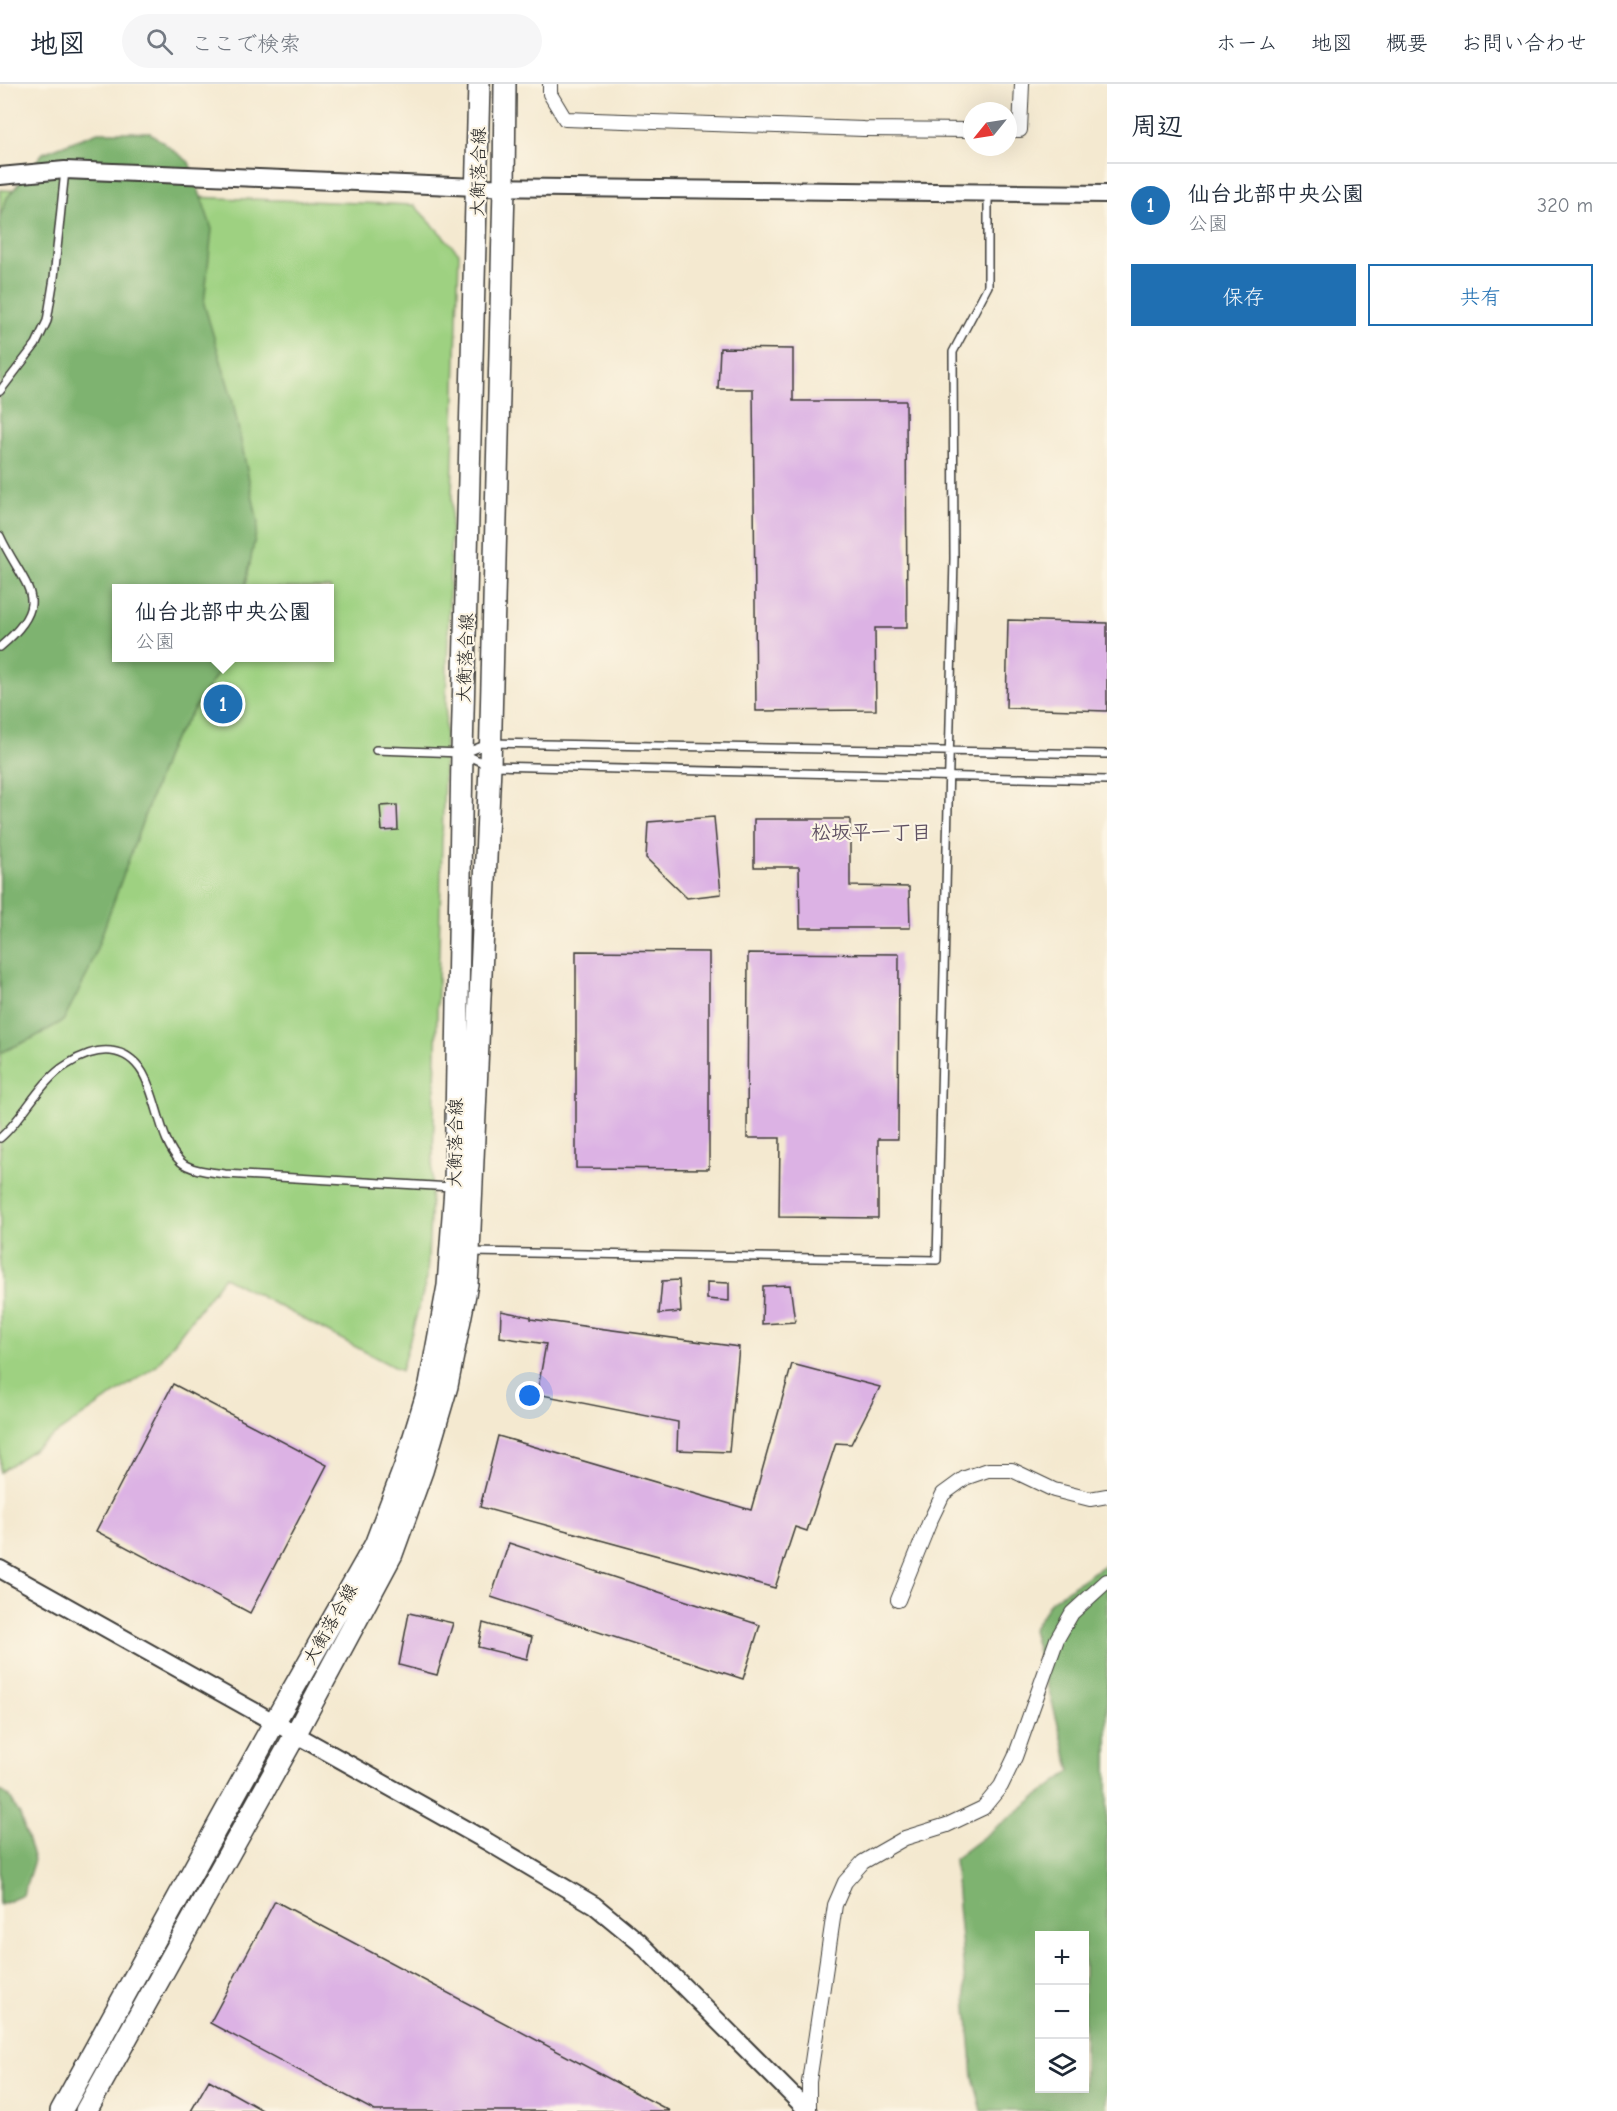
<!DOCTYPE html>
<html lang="ja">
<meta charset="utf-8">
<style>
:root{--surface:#fff;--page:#f6f6f7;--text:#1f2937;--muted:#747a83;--line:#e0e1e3;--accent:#1f6fb2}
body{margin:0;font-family:"Comic Neue","Klee One",sans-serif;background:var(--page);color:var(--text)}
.controls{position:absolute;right:18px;bottom:18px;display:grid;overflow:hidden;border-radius:0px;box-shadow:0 6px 24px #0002}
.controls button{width:54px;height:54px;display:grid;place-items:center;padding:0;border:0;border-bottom:2px solid var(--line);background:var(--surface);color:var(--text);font:30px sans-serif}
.compass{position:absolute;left:963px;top:18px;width:54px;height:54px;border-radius:50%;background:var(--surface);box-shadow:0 6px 24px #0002;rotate:240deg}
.you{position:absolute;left:530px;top:1312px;width:21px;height:21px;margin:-15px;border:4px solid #fff;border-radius:50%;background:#1a73e8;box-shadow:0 0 0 9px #1a73e833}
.badge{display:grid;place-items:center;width:39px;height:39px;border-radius:50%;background:var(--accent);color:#fff;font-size:20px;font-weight:700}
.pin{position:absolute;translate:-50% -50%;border:3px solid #fff;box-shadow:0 2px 6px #0006}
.popup{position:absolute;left:112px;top:500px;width:222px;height:78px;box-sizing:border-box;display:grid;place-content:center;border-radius:0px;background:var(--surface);filter:drop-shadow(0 2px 4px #0005);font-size:20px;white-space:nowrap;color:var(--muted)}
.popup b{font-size:22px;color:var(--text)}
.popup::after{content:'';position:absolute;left:50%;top:100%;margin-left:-12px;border:12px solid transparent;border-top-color:var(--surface)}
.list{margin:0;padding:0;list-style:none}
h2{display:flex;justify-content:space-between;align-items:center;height:78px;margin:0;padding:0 24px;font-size:26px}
h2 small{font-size:20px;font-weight:400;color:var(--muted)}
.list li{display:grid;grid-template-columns:39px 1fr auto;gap:18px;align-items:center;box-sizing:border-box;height:84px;padding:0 24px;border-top:2px solid var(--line)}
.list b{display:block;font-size:22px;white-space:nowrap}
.list p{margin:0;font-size:20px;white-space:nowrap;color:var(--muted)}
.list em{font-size:20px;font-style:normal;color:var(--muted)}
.actions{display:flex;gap:12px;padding:18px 24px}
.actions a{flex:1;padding:14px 0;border:2px solid var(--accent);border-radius:0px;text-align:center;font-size:21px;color:var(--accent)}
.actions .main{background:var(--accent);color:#fff}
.icon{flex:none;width:33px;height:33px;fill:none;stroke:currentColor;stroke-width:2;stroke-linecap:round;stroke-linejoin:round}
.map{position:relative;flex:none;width:1107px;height:2027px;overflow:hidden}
header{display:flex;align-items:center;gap:36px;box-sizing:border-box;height:84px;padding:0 30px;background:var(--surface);border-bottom:2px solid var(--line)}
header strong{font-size:28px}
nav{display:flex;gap:33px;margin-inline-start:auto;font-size:21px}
.search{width:420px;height:54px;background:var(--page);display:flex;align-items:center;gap:15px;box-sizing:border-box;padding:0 21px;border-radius:33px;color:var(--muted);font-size:22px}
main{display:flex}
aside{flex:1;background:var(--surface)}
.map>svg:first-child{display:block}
</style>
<header>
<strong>地図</strong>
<div class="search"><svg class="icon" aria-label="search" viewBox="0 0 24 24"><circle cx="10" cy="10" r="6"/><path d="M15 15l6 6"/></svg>ここで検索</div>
<nav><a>ホーム</a><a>地図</a><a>概要</a><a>お問い合わせ</a></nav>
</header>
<main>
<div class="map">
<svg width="1107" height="2027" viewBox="0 0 1107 2027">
<rect width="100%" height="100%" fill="#fcf5e5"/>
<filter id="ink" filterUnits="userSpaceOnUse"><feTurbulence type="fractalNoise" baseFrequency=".0167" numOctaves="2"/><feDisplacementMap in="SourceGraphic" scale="12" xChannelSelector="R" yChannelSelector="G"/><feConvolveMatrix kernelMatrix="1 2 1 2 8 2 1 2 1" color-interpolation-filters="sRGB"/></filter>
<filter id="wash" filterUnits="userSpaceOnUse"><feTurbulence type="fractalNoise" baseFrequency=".008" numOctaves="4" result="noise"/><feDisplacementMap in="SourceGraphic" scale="24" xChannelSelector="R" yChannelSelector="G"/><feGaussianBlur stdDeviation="1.35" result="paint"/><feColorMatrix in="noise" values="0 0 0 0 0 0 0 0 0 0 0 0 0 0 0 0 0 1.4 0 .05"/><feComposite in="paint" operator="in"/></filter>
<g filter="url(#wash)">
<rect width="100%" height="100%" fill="#f4e9d0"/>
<path fill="#9ed181" stroke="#5d764e" stroke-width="1.5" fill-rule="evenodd" d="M0,106L414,121L459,169L433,1071L427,1194L401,1287L224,1193L156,1282L0,1388ZM116,504H330V574H116Z"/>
<path fill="#7eb36f" stroke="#4d6846" stroke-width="1.5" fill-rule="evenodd" d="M98,48H149L189,78L212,145L204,220L232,314L258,439L245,504H116V574H228L170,661L88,889L63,937L33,954L0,969V132L7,114L43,69Z
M1107,1479V2027H982L973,1993L954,1775L1071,1687L1032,1546L1051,1517ZM1040,1852H1084V2004H1040Z
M0,1706L9,1712L20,1731L34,1776L23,1811L0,1821Z"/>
<g id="blocks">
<path fill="#dcb2e4" d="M720,264L793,265V317H906L907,544H875L876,626L756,627L753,305H718Z
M1008,536L1107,539V627L1006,624Z
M397,721L398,746L382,747L380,722Z
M714,733L721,810L687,814L646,774L648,738Z
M754,735H850V802L909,803L910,844H800L799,783H754Z
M576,867L709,868V1085L576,1084Z
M748,869L899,870L898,1055H878V1134L779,1133L780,1054H747Z
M679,1196L681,1228L659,1230L662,1197Z
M707,1198L729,1199V1217L707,1215Z
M790,1201L795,1238L762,1240L763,1202Z
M501,1227L531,1233V1235L739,1263L729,1368L677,1366L678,1338L537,1310L546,1260L500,1253Z
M792,1280L880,1303L851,1360L836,1359L807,1447L795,1443L775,1504L480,1423L498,1352L751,1426Z
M173,1300L327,1381L250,1529L96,1447Z
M509,1459L760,1541L743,1595L491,1513Z
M409,1529L453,1539L437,1591L399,1581Z
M483,1539L532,1553L527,1575L478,1563Z
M275,1817L670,2027H375L210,1939Z
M209,1996L264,2027H191Z"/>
</g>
</g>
<g filter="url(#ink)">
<use href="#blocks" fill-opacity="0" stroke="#3c3b37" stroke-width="1.5"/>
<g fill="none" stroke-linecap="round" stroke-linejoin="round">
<g stroke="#3c3b37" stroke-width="10">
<path id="service" d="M0,307L36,260L47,237L54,194L65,86
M0,452C24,504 56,516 0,563
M376,666L462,669L490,682L1107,696
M465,669L490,659L1107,670
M0,1054C25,1033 39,997 68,980C80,972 97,965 111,967C161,973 150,1049 181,1078C191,1087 212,1088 225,1090L452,1103
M470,1168L937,1176L954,474L953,268L988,202V109"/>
</g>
<g stroke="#3c3b37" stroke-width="16">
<path id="minor" d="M550,0V10L565,35L864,45L972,46
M1008,46H1020L1022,0
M898,1516L930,1437L943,1410L965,1394L988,1386H1012L1054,1406L1090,1415L1107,1412
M809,2027V1998L835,1821L845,1798L863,1778L905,1754L947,1741L983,1724L1001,1702L1015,1673L1057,1555L1072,1529L1107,1497"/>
</g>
<g stroke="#3c3b37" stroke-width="20">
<path id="tertiary" d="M0,92L65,86L477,103L1107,110
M0,1485L488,1758L594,1821L639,1858L808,2027"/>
</g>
<g stroke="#3c3b37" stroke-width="24">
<path id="primary" d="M61,2027L274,1639L375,1461L405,1382L430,1300L448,1202L455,1104L462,669L479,0
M86,2027L295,1651L392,1470L422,1387L447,1302L467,1200L469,1168L490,682L504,103L505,0"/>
</g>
<use href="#service" stroke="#fff" stroke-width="7"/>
<use href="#minor" stroke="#fff" stroke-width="14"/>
<use href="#tertiary" stroke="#fff" stroke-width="16"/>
<use href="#primary" stroke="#fff" stroke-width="21"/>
</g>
</g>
<g text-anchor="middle" stroke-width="4.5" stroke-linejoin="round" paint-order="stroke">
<g font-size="18" fill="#1c1c1c" stroke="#fcf5e5">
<text transform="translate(478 88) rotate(-89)" y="6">大衡落合線</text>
<text transform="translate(465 574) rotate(-88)" y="6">大衡落合線</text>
<text transform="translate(455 1059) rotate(-89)" y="6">大衡落合線</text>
<text transform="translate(330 1540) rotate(-60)" y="6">大衡落合線</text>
</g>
<g font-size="20" font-weight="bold" fill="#5f5062" stroke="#fcf5e5">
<text x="871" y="755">松坂平一丁目</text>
</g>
</g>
</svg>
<div class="controls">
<button>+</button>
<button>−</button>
<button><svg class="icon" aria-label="layers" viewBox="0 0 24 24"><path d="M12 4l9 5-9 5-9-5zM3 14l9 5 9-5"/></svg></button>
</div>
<svg class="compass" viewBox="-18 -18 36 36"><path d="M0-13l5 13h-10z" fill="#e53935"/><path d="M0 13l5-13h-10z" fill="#747a83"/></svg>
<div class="you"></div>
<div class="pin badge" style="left:223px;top:620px">1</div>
<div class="popup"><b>仙台北部中央公園</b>公園</div>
</div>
<aside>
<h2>周辺<small></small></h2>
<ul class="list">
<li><span class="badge">1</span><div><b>仙台北部中央公園</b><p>公園</p></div><em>320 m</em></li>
</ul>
<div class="actions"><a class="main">保存</a><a>共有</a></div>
</aside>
</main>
